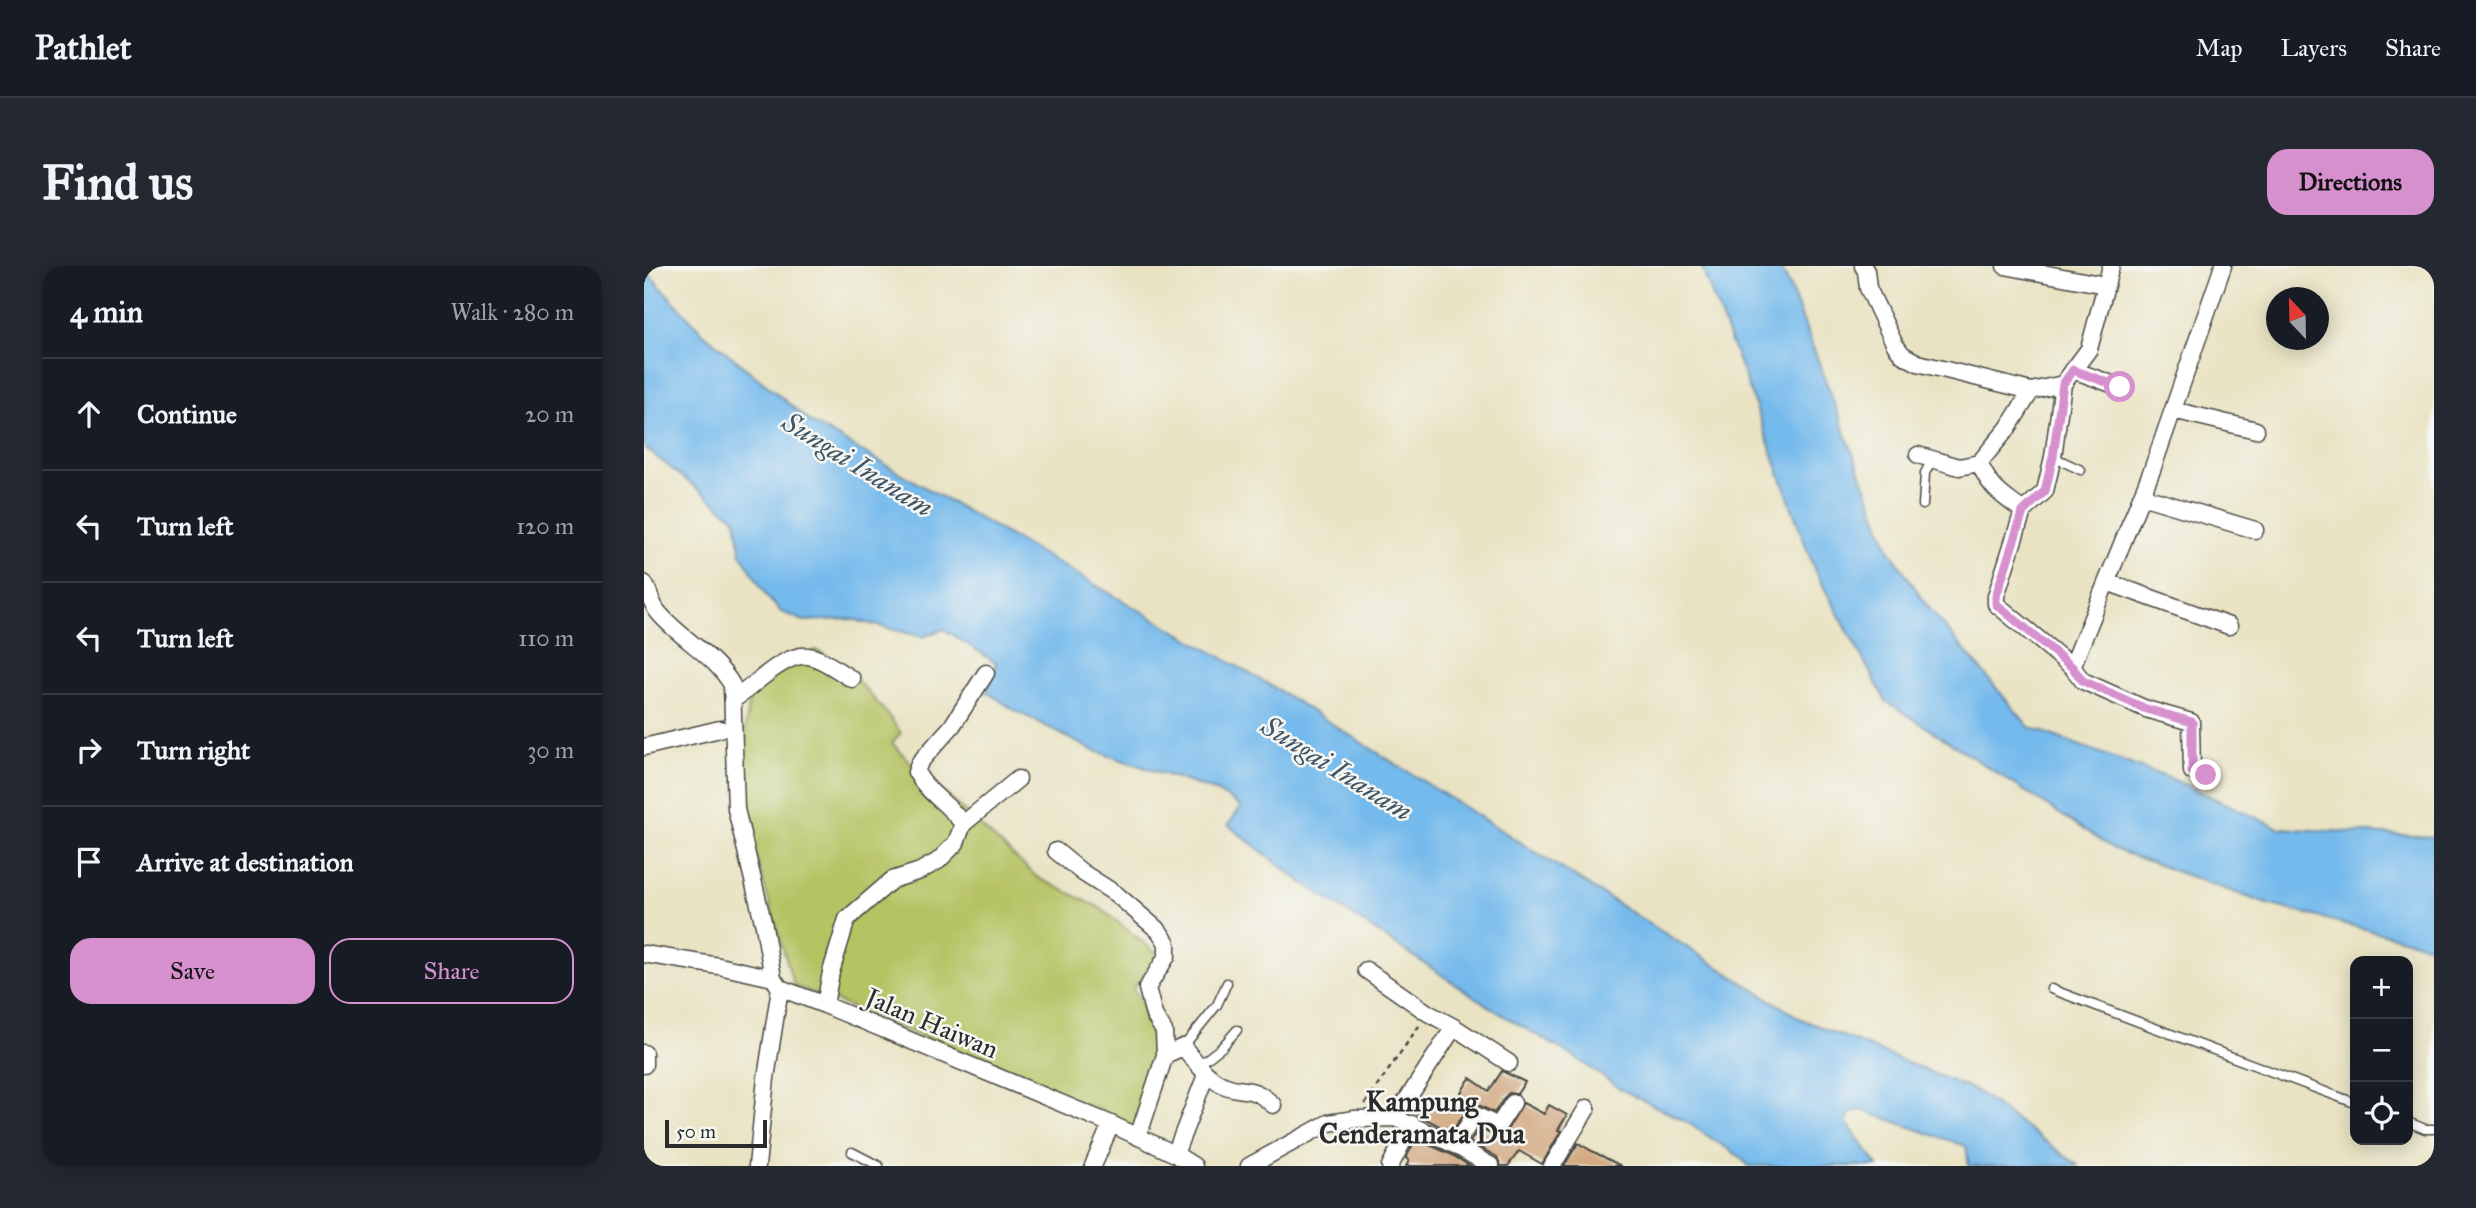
<!DOCTYPE html>
<meta charset="utf-8">
<style>
:root{--surface:#171b24;--page:#242831;--text:#f1f3f6;--muted:#9ea1a6;--line:#363941;--accent:#d690ce}
body{margin:0;font-family:"IM FELL Great Primer",serif;background:var(--page);color:var(--text)}
.controls{position:absolute;right:21px;bottom:21px;display:grid;overflow:hidden;border-radius:14px;box-shadow:0 4px 18px #0003}
.controls button{width:63px;height:63px;display:grid;place-items:center;padding:0;border:0;border-bottom:2px solid var(--line);background:var(--surface);color:var(--text);font:35px sans-serif}
.compass{position:absolute;left:1622px;top:21px;width:63px;height:63px;border-radius:50%;background:var(--surface);box-shadow:0 4px 18px #0003;rotate:338deg}
.scale{position:absolute;left:21px;bottom:18px;width:102px;box-sizing:border-box;padding-left:7px;border:4px solid #2b2b2b;border-top:0;font-size:19px;line-height:24px;white-space:nowrap;color:#2b2b2b;-webkit-text-stroke:5px #f6f6f2;paint-order:stroke}
.stop{position:absolute;width:21px;height:21px;margin:-16px;border:5px solid #d690ce;border-radius:50%;background:#fff}
.stop.end{background:#d690ce;border-color:#fff;box-shadow:0 2px 7px #0008}
.list{margin:0;padding:0;list-style:none}
h2{display:flex;justify-content:space-between;align-items:center;height:91px;margin:0;padding:0 28px;font-size:30px}
h2 small{font-size:23px;font-weight:400;color:var(--muted)}
.list li{display:grid;grid-template-columns:46px 1fr auto;gap:21px;align-items:center;box-sizing:border-box;height:112px;padding:0 28px;border-top:2px solid var(--line)}
.list b{display:block;font-size:26px;white-space:nowrap}
.list em{font-size:23px;font-style:normal;color:var(--muted)}
.actions{display:flex;gap:14px;padding:21px 28px}
.actions a{flex:1;padding:16px 0;border:2px solid var(--accent);border-radius:21px;text-align:center;font-size:24px;color:var(--accent)}
.actions .main{background:var(--accent);color:#111}
.icon{flex:none;width:38px;height:38px;fill:none;stroke:currentColor;stroke-width:2;stroke-linecap:round;stroke-linejoin:round}
.map{position:relative;flex:none;width:1790px;height:900px;overflow:hidden;border-radius:21px}
header{display:flex;align-items:center;gap:42px;box-sizing:border-box;height:98px;padding:0 35px;background:var(--surface);border-bottom:2px solid var(--line)}
header strong{font-size:33px}
nav{display:flex;gap:38px;margin-inline-start:auto;font-size:24px}
.intro{display:flex;align-items:center;justify-content:space-between;box-sizing:border-box;height:168px;padding:0 42px}
h1{margin:0;font-size:49px}
.button{padding:18px 32px;border-radius:21px;background:var(--accent);color:#111;font-size:24px;font-weight:700}
main{display:flex;gap:42px;padding:0 42px}
aside{flex:1;background:var(--surface);border-radius:21px;box-shadow:0 4px 18px #0003}
.map>svg:first-child{display:block}
</style>
<header>
<strong>Pathlet</strong>
<nav><a>Map</a><a>Layers</a><a>Share</a></nav>
</header>
<div class="intro"><h1>Find us</h1><a class="button">Directions</a></div>
<main>
<aside>
<h2>4 min<small>Walk · 280 m</small></h2>
<ul class="list">
<li><svg class="icon" aria-label="ahead" viewBox="0 0 24 24"><path d="M12 20V5M6 11l6-6 6 6"/></svg><div><b>Continue</b></div><em>20 m</em></li>
<li><svg class="icon" aria-label="left" viewBox="0 0 24 24"><path d="M17 20v-9H6M10 6l-5 5 5 5"/></svg><div><b>Turn left</b></div><em>120 m</em></li>
<li><svg class="icon" aria-label="left" viewBox="0 0 24 24"><path d="M17 20v-9H6M10 6l-5 5 5 5"/></svg><div><b>Turn left</b></div><em>110 m</em></li>
<li><svg class="icon" aria-label="right" viewBox="0 0 24 24"><path d="M7 20v-9h11M14 6l5 5-5 5"/></svg><div><b>Turn right</b></div><em>30 m</em></li>
<li><svg class="icon" aria-label="arrive" viewBox="0 0 24 24"><path d="M6 21V4h12l-3 4 3 4H6"/></svg><div><b>Arrive at destination</b></div></li>
</ul>
<div class="actions"><a class="main">Save</a><a>Share</a></div>
</aside>
<div class="map">
<svg width="1790" height="900" viewBox="0 0 1790 900">
<rect width="100%" height="100%" fill="#f6f6f2"/>
<filter id="ink" filterUnits="userSpaceOnUse"><feTurbulence type="fractalNoise" baseFrequency=".0143" numOctaves="2"/><feDisplacementMap in="SourceGraphic" scale="14" xChannelSelector="R" yChannelSelector="G"/><feConvolveMatrix kernelMatrix="1 2 1 2 8 2 1 2 1" color-interpolation-filters="sRGB"/></filter>
<filter id="wash" filterUnits="userSpaceOnUse"><feTurbulence type="fractalNoise" baseFrequency=".00686" numOctaves="4" result="noise"/><feDisplacementMap in="SourceGraphic" scale="28" xChannelSelector="R" yChannelSelector="G"/><feGaussianBlur stdDeviation="1.57" result="paint"/><feColorMatrix in="noise" values="0 0 0 0 0 0 0 0 0 0 0 0 0 0 0 0 0 1.4 0 .05"/><feComposite in="paint" operator="in"/></filter>
<g filter="url(#wash)">
<rect width="100%" height="100%" fill="#e9e3c3"/>
<path fill="#b6c364" stroke="#707748" stroke-width="2" d="M171,384L198,397L245,450L257,467L248,477L267,497L394,612L455,641L516,690L489,722L513,766L509,793L493,848L492,868L471,851L184,732L150,720L106,571L97,527L101,466L106,426Z"/>
<path fill="#75baec" stroke="#50728c" stroke-width="2" d="M1057,0H1135L1145,18L1246,285L1285,342L1385,461L1530,514L1635,562L1790,571V681L1620,637L1470,583L1242,435L1171,305L1100,109Z
M0,3L58,66L167,156L626,419L1157,753L1332,825L1435,900H1325L1322,880L1217,844L1207,846L1202,856L1234,900H1105L1093,889L1041,855L978,824L932,792L855,747L656,615L584,559L597,541L574,526L448,484L372,445L343,426L352,397L300,363L279,371L207,353L160,355L137,346L124,332L97,288L92,253L0,181Z"/>
<g id="blocks">
<path fill="#d1a77f" d="M858,805L881,816L873,828L865,827L861,831L850,847L835,839L826,840L807,866L774,849L786,831L806,844L826,812L845,825Z
M879,837L900,848L905,839L923,849L914,864L917,865L898,898L875,885L864,900H857L853,891L826,876L835,862L850,870L860,869Z
M772,873L806,888L826,900H762L765,895L762,892Z
M934,877L948,885L977,900H920Z"/>
</g>
</g>
<g filter="url(#ink)">
<use href="#blocks" fill-opacity="0" stroke="#484742" stroke-width="2"/>
<g fill="none" stroke-linecap="round" stroke-linejoin="round">
<g stroke="#484742" stroke-width="11">
<path id="lane" d="M1409,191L1437,204
M1279,239L1281,207L1288,194
M1407,723L1711,837
M539,781L573,739L583,717
M555,799L578,781L593,764
M1764,856L1781,863H1790
M208,886L235,900"/>
</g>
<g stroke="#484742" stroke-width="19">
<path id="street" d="M1219,0L1222,5L1224,22L1251,79L1259,89L1274,97L1387,125L1419,118L1445,83L1467,0
M1361,0L1461,19
M1429,104L1476,121
M1387,125L1364,162L1335,197C1349,226 1356,227 1379,245L1401,225L1409,191L1419,118
M1529,144L1612,164
M1274,189L1315,201L1335,197
M1497,230L1611,264
M1379,245L1352,330V338L1428,401L1508,204L1579,0
M1463,316L1585,360
M0,317C6,326 7,338 14,346C36,373 71,389 88,419L92,543L120,660L129,712
M1428,401L1439,415L1502,443L1547,456L1548,505L1562,509
M89,434C108,422 141,386 164,390C179,392 195,406 208,413
M0,481L76,463
M319,558L374,513
M412,585L439,607L472,628L515,665L523,677V690L503,722L510,749L520,765L521,789L494,871
M0,688L75,700L129,712L136,722L181,739L467,858L531,888L550,900
M722,704L784,747L810,761
M181,739L187,706L203,653L248,614L276,605L294,595L312,577L319,558C304,537 285,529 272,506L276,496L308,460L342,407
M0,787V799
M521,789L539,781C552,795 561,811 579,819C601,828 607,818 629,839
M751,852L810,761L865,797
M811,879L831,849L854,860L869,837
M531,888L562,809
M113,900L122,812L136,722
M449,900L467,858
M605,900L684,857L711,853L751,852L811,879L847,900
M746,900L768,858
M908,900L943,842"/>
</g>
<path stroke="#484742" stroke-width="2.5" stroke-dasharray="5 5" stroke-linecap="butt" d="M721,838L777,757"/>
<use href="#lane" stroke="#fff" stroke-width="8"/>
<use href="#street" stroke="#fff" stroke-width="16"/>
</g>
</g>
<g fill="none" stroke-linecap="round" stroke-linejoin="round" filter="url(#ink)">
<path stroke="#d690ce" stroke-width="9" d="M1476,121L1429,104L1419,118L1409,191L1401,225L1379,246L1352,330V338L1428,401L1439,415L1502,443L1548,456V505L1562,509"/>
</g>
<g text-anchor="middle" stroke-width="5" stroke-linejoin="round" paint-order="stroke">
<g font-size="26" fill="#2b2b2b" stroke="#f6f6f2">
<text transform="translate(288 757) rotate(23)" y="9">Jalan Haiwan</text>
</g>
<g font-size="28" font-style="italic" fill="#415665" stroke="#f6f6f2">
<text transform="translate(214 198) rotate(32)" y="10">Sungai Inanam</text>
<text transform="translate(693 502) rotate(32)" y="10">Sungai Inanam</text>
</g>
<g font-size="28" font-weight="bold" fill="#2b2b2b" stroke="#f6f6f2">
<text x="778" y="845">Kampung<tspan x="778" dy="32">Cenderamata Dua</tspan></text>
</g>
</g>
</svg>
<div class="controls">
<button>+</button>
<button>−</button>
<button><svg class="icon" aria-label="locate" viewBox="0 0 24 24"><circle cx="12" cy="12" r="6"/><path d="M12 2v4M12 18v4M2 12h4M18 12h4"/></svg></button>
</div>
<svg class="compass" viewBox="-18 -18 36 36"><path d="M0-13l5 13h-10z" fill="#e53935"/><path d="M0 13l5-13h-10z" fill="#9ea1a6"/></svg>
<div class="scale">50 m</div>
<div class="stop" style="left:1476px;top:121px"></div>
<div class="stop end" style="left:1562px;top:509px"></div>
</div>
</main>
